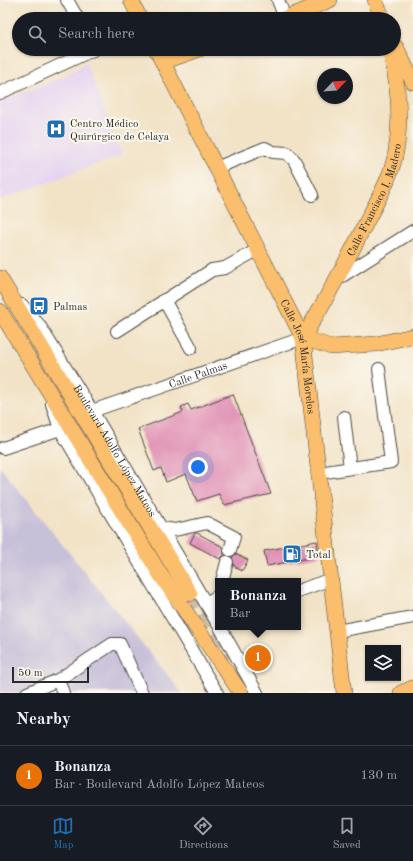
<!DOCTYPE html>
<meta charset="utf-8">
<style>
:root{--surface:#171b24;--page:#242831;--text:#f1f3f6;--muted:#9ea1a6;--line:#363941;--accent:#1f6fb2}
body{margin:0;font-family:"Old Standard TT",serif;background:var(--page);color:var(--text)}
.controls{position:absolute;right:12px;bottom:12px;display:grid;overflow:hidden;border-radius:0px;box-shadow:0 1px 3px #0004}
.controls button{width:36px;height:36px;display:grid;place-items:center;padding:0;border:0;border-bottom:1px solid var(--line);background:var(--surface);color:var(--text);font:20px sans-serif}
.compass{position:absolute;left:317px;top:68px;width:36px;height:36px;border-radius:50%;background:var(--surface);box-shadow:0 1px 3px #0004;rotate:65deg}
.scale{position:absolute;left:12px;bottom:10px;width:77px;box-sizing:border-box;padding-left:4px;border:2px solid #2b2b2b;border-top:0;font-size:11px;line-height:14px;white-space:nowrap;color:#2b2b2b;-webkit-text-stroke:3px #fbf7ec;paint-order:stroke}
.you{position:absolute;left:198px;top:467px;width:14px;height:14px;margin:-10px;border:3px solid #fff;border-radius:50%;background:#1a73e8;box-shadow:0 0 0 6px #1a73e833}
.badge{display:grid;place-items:center;width:26px;height:26px;border-radius:50%;background:var(--accent);color:#fff;font-size:13px;font-weight:700}
.pin{position:absolute;translate:-50% -50%;border:2px solid #fff;box-shadow:0 1px 4px #0006}
.popup{position:absolute;left:215px;top:578px;width:86px;height:52px;box-sizing:border-box;display:grid;place-content:center;border-radius:0px;background:var(--surface);filter:drop-shadow(0 1px 3px #0005);font-size:13px;white-space:nowrap;color:var(--muted)}
.popup b{font-size:15px;color:var(--text)}
.popup::after{content:'';position:absolute;left:50%;top:100%;margin-left:-8px;border:8px solid transparent;border-top-color:var(--surface)}
.list{margin:0;padding:0;list-style:none}
h2{display:flex;justify-content:space-between;align-items:center;height:52px;margin:0;padding:0 16px;font-size:17px}
h2 small{font-size:13px;font-weight:400;color:var(--muted)}
.list li{display:grid;grid-template-columns:26px 1fr auto;gap:12px;align-items:center;box-sizing:border-box;height:60px;padding:0 16px;border-top:1px solid var(--line)}
.list b{display:block;font-size:15px;white-space:nowrap}
.list p{margin:0;font-size:13px;white-space:nowrap;color:var(--muted)}
.list em{font-size:13px;font-style:normal;color:var(--muted)}
.icon{flex:none;width:22px;height:22px;fill:none;stroke:currentColor;stroke-width:2;stroke-linecap:round;stroke-linejoin:round}
.map{position:relative;flex:none;width:413px;height:693px;overflow:hidden}
.search{position:absolute;background:var(--surface);box-shadow:0 1px 3px #0004;left:12px;right:12px;top:12px;height:44px;display:flex;align-items:center;gap:10px;box-sizing:border-box;padding:0 14px;border-radius:22px;color:var(--muted);font-size:15px}
.sheet{height:112px;background:var(--surface)}
nav{display:flex;justify-content:space-around;align-items:center;box-sizing:border-box;height:56px;border-top:1px solid var(--line);background:var(--surface);font-size:11px;color:var(--muted)}
nav a{display:grid;justify-items:center;gap:2px}
nav .on{color:var(--accent)}
.map>svg:first-child{display:block}
</style>
<div class="map">
<svg width="413" height="693" viewBox="0 0 413 693">
<rect width="100%" height="100%" fill="#fbf7ec"/>
<filter id="ink" filterUnits="userSpaceOnUse"><feTurbulence type="fractalNoise" baseFrequency=".025" numOctaves="2"/><feDisplacementMap in="SourceGraphic" scale="8" xChannelSelector="R" yChannelSelector="G"/><feConvolveMatrix kernelMatrix="1 2 1 2 8 2 1 2 1" color-interpolation-filters="sRGB"/></filter>
<filter id="wash" filterUnits="userSpaceOnUse"><feTurbulence type="fractalNoise" baseFrequency=".012" numOctaves="4" result="noise"/><feDisplacementMap in="SourceGraphic" scale="16" xChannelSelector="R" yChannelSelector="G"/><feGaussianBlur stdDeviation="0.9" result="paint"/><feColorMatrix in="noise" values="0 0 0 0 0 0 0 0 0 0 0 0 0 0 0 0 0 1.4 0 .05"/><feComposite in="paint" operator="in"/></filter>
<g filter="url(#wash)">
<rect width="100%" height="100%" fill="#f2e3c7"/>
<path fill="#e5d3f1" d="M86,63L122,155L0,200V102L62,77Z"/>
<path fill="#c7c0d9" d="M0,467L182,693H0Z"/>
<g id="blocks">
<path fill="#e092b6" d="M233,394L271,494L224,505L219,494L197,501L186,474L166,482L161,468L154,471L138,429L183,412L181,407L188,404L191,410Z
M195,533H197L223,547L224,555L220,559L190,543Z
M317,541L319,556L267,566L264,551Z
M236,554L248,560L242,571L234,566L232,557Z"/>
</g>
</g>
<g filter="url(#ink)">
<use href="#blocks" fill-opacity="0" stroke="#494742" stroke-width="1"/>
<g fill="none" stroke-linecap="round" stroke-linejoin="round">
<path stroke="#cabea8" stroke-width="15" stroke-dasharray="15 8" stroke-linecap="butt" d="M190,594L226,660"/>
<g stroke="#494742" stroke-width="14">
<g id="minor">
<path d="M67,0L78,19"/>
<path d="M278,0L285,18"/>
<path d="M0,93L95,49"/>
<path d="M216,168L265,148L273,152L287,153L294,160L312,195"/>
<path d="M339,278L413,231"/>
<path d="M164,300L191,348"/>
<path id="s1" d="M22,305L39,325L92,411L218,624"/>
<path d="M117,331L212,270L225,268L257,250"/>
<path d="M52,404L60,429L217,693"/>
<path id="s2" d="M92,411L303,338"/>
<path d="M344,417L350,468"/>
<path d="M3,448L60,429"/>
<path d="M319,473L391,462L379,369"/>
<path d="M162,528L175,530L207,523L234,537L230,550"/>
<path d="M222,581L227,562"/>
<path d="M298,591L331,579"/>
<path d="M206,603L218,596"/>
<path d="M220,627L257,693"/>
<path d="M337,631L413,617"/>
<path d="M27,693L58,680"/>
<path d="M63,693L58,680L112,644H120L142,693"/>
</g>
</g>
<g stroke="#494742" stroke-width="16">
<g id="major">
<path d="M131,0L140,19"/>
<path d="M375,0L383,19"/>
<path d="M284,19L330,0"/>
<path d="M396,47L413,82"/>
<path id="s3" d="M156,49L303,338L344,693"/>
<path d="M163,62L200,49"/>
<path d="M0,278L190,594"/>
<path d="M0,311L160,574L241,693"/>
<path id="s4" d="M303,338C326,299 347,261 367,221C378,199 392,176 396,151C402,117 398,83 390,49"/>
<path d="M303,338L331,347L376,344L413,336"/>
<path d="M401,693L413,688"/>
</g>
</g>
<use href="#minor" stroke="#fff" stroke-width="12"/>
<use href="#major" stroke="#fabe6d" stroke-width="15"/>
</g>
</g>
<defs>
<g id="hospital-square" transform="scale(1)"><rect x="-9" y="-9" width="18" height="18" rx="4" fill="#1f6fb2" stroke="#fbf7ec"/><path d="M-5-5h3v3.5h4V-5h3V5h-3V1.5h-4V5h-3Z" fill="#fff"/></g>
<g id="bus-square" transform="scale(1)"><rect x="-9" y="-9" width="18" height="18" rx="4" fill="#1f6fb2" stroke="#fbf7ec"/><path d="M-5-6H5V4H4V6H2V4H-2V6H-4V4H-5ZM-3.5-4V0h7V-4ZM-3.5 1.2v1.5H-2V1.2ZM2 1.2v1.5H3.5V1.2Z" fill="#fff"/></g>
<g id="fuel-square" transform="scale(1)"><rect x="-9" y="-9" width="18" height="18" rx="4" fill="#1f6fb2" stroke="#fbf7ec"/><path d="M-5.5-6h7V0h2V4h1.3V-2.5L3-4.5l.8-.8L6-3V5H2.5V1h-1V6h-7ZM-4.2-4.7v3.2H.2V-4.7Z" fill="#fff"/></g>
</defs>
<g fill-rule="evenodd">
<use href="#hospital-square" x="56" y="129"/>
<use href="#bus-square" x="39" y="306"/>
<use href="#fuel-square" x="292" y="554"/>
</g>
<g text-anchor="middle" stroke-width="4" stroke-linejoin="round" paint-order="stroke">
<g font-size="11" fill="#2b2b2b" stroke="#fbf7ec" text-anchor="start">
<text x="70" y="127">Centro Médico<tspan x="70" dy="13">Quirúrgico de Celaya</tspan></text>
<text x="53" y="310">Palmas</text>
<text x="306" y="558">Total</text>
</g>
<g font-size="11" fill="#2b2b2b" stroke="#fbf7ec">
<text dy="4" stroke="none"><textPath href="#s4" startOffset="156">Calle Francisco I. Madero</textPath></text>
<text dy="4" stroke="none"><textPath href="#s3" startOffset="341">Calle José María Morelos</textPath></text>
<text dy="4" stroke="none"><textPath href="#s2" startOffset="112">Calle Palmas</textPath></text>
<text dy="4" stroke="none"><textPath href="#s1" startOffset="173">Boulevard Adolfo López Mateos</textPath></text>
</g>
</g>
</svg>
<div class="controls">
<button><svg class="icon" aria-label="layers" viewBox="0 0 24 24"><path d="M12 4l9 5-9 5-9-5zM3 14l9 5 9-5"/></svg></button>
</div>
<svg class="compass" viewBox="-18 -18 36 36"><path d="M0-13l5 13h-10z" fill="#e53935"/><path d="M0 13l5-13h-10z" fill="#9ea1a6"/></svg>
<div class="scale">50 m</div>
<div class="you"></div>
<div class="pin badge" style="left:258px;top:658px;background:#e8710a">1</div>
<div class="popup"><b>Bonanza</b>Bar</div>
<div class="search"><svg class="icon" aria-label="search" viewBox="0 0 24 24"><circle cx="10" cy="10" r="6"/><path d="M15 15l6 6"/></svg>Search here</div>
</div>
<section class="sheet">
<h2>Nearby<small></small></h2>
<ul class="list">
<li><span class="badge" style="background:#e8710a">1</span><div><b>Bonanza</b><p>Bar · Boulevard Adolfo López Mateos</p></div><em>130 m</em></li>
</ul>
</section>
<nav>
<a class="on"><svg class="icon" aria-label="map" viewBox="0 0 24 24"><path d="M3 6l6-2 6 2 6-2v14l-6 2-6-2-6 2zM9 4v14M15 6v14"/></svg>Map</a>
<a><svg class="icon" aria-label="directions" viewBox="0 0 24 24"><path d="M12 3l9 9-9 9-9-9zM9 14v-3h6M13 9l2 2-2 2"/></svg>Directions</a>
<a><svg class="icon" aria-label="saved" viewBox="0 0 24 24"><path d="M7 4h10v16l-5-4-5 4z"/></svg>Saved</a>
</nav>
